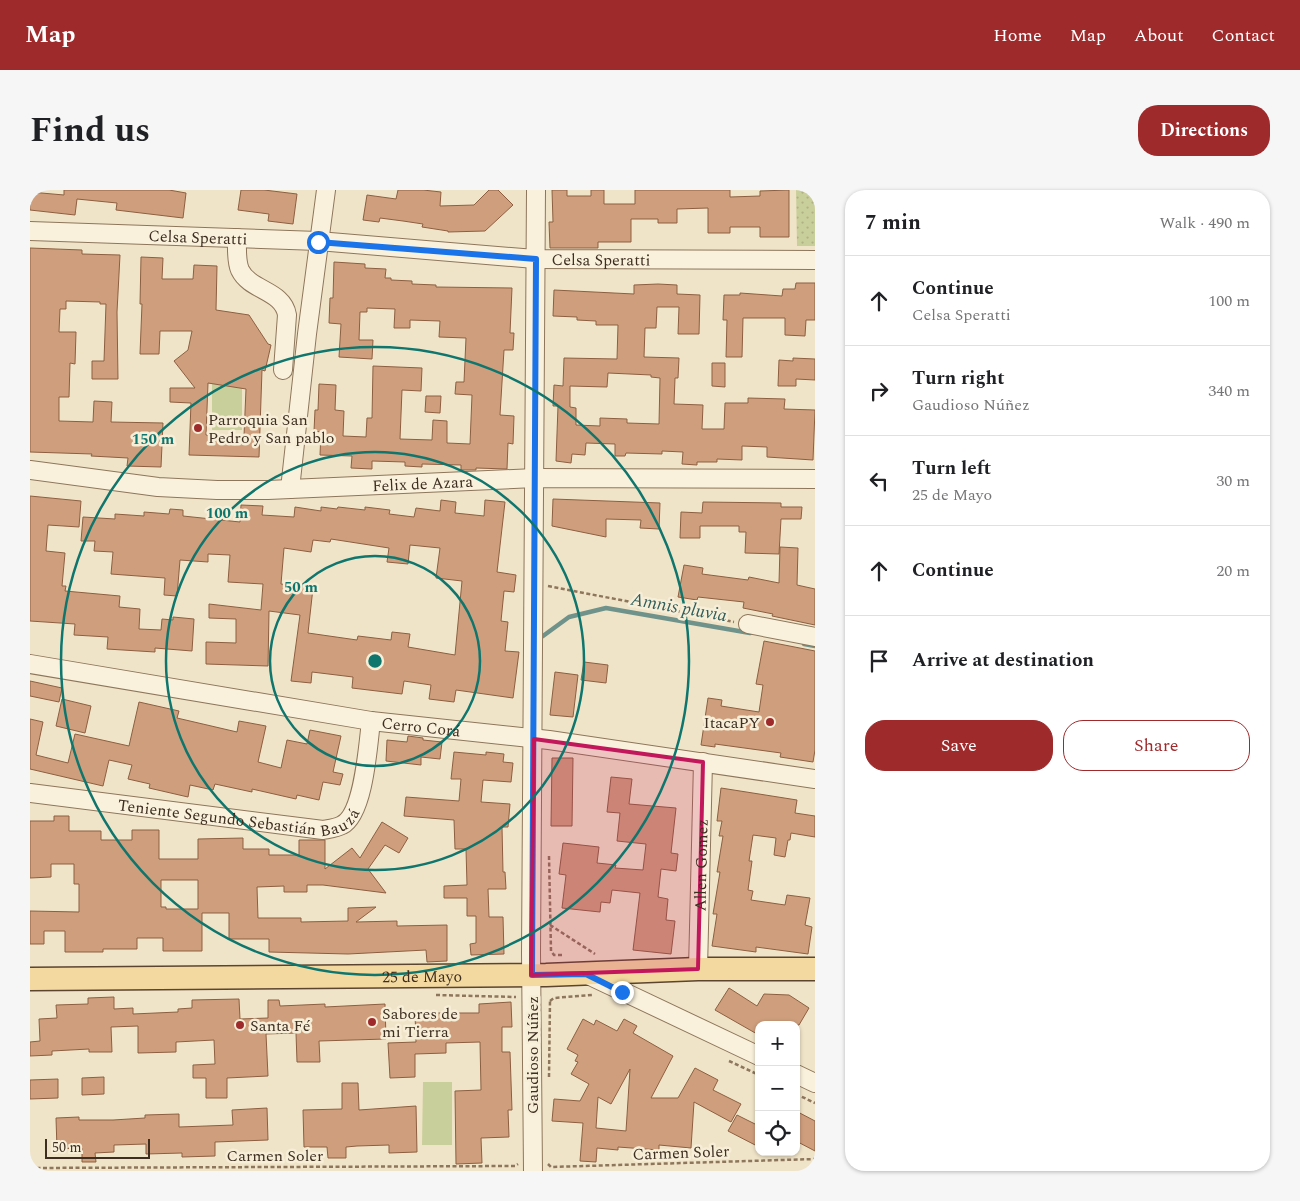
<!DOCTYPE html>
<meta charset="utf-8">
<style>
:root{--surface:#fff;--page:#f6f6f6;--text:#202124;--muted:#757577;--line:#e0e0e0;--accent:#9e2a2b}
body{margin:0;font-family:Spectral,serif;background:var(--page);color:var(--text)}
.controls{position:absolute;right:15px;bottom:15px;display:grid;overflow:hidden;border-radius:10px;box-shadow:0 1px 4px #0004}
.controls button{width:45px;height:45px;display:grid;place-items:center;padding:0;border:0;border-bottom:1px solid var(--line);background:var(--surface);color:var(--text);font:25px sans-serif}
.scale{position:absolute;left:15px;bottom:12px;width:105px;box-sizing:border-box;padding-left:5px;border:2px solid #3d2e20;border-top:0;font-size:14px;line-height:18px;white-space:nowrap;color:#3d2e20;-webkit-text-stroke:4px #f7eed8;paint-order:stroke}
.stop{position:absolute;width:15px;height:15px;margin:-11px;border:4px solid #1a73e8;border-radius:50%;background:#fff}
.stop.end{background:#1a73e8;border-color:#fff;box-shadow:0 1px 5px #0008}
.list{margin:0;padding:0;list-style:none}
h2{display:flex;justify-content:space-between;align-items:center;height:65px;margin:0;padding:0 20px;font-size:21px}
h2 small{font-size:16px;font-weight:400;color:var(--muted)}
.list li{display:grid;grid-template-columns:32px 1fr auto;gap:15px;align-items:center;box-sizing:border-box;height:90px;padding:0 20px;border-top:1px solid var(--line)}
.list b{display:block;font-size:19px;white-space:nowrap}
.list p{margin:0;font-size:16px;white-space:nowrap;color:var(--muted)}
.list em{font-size:16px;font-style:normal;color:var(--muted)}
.actions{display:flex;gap:10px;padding:15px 20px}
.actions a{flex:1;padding:11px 0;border:1px solid var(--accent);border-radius:20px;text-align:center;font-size:18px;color:var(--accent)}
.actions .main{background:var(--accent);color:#fff}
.icon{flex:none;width:28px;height:28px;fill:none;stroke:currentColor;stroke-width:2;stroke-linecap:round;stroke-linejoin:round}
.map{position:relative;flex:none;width:785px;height:981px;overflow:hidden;border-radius:20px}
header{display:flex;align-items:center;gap:30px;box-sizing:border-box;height:70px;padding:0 25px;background:var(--accent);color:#fff}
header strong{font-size:24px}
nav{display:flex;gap:28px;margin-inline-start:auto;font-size:18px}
.intro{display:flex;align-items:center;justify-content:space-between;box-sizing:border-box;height:120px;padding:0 30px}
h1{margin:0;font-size:35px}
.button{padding:12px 22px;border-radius:20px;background:var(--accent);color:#fff;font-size:18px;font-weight:700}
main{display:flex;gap:30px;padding:0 30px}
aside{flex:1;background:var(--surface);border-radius:20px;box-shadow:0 1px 4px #0004}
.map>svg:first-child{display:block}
</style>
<header>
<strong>Map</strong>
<nav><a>Home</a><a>Map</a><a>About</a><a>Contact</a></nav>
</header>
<div class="intro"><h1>Find us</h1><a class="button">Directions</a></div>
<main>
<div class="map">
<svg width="785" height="981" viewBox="0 0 785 981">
<defs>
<pattern id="green-dots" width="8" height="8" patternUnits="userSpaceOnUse" patternTransform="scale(1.25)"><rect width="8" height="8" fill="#c9cf9b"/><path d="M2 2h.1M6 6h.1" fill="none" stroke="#aeb285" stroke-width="1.8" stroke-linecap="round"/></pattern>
</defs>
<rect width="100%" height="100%" fill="#f0e4c8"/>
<path fill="url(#green-dots)" d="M766,0H785V56H767Z"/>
<path fill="#c9cf9b" d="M182,193H212V240H182Z
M393,892H422V955H392Z"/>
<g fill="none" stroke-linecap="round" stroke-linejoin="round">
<path stroke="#6f938a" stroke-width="4.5" d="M513,446L539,427L576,418L720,443
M774,454L785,456"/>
</g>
<path fill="#cf9f7d" stroke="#8d5f41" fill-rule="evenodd" d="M34,0H139L156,3L153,28L86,20L87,13L47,9L45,25L0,20V2L34,5Z
M211,0H234L267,4L263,34L238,31L239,24L208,20Z
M368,0H393L411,2L410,16L444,15L459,0H468L483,15L455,41L418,42V41L392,37L393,34L373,31L350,28L349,32L333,30L337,5L366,9Z
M522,0H537V6H561V0H574V14H605V0H700V7L730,6V1L759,0V47H730V37H700V43H678V18L647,19V33H628V29H601V52H568V58H520L519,32H523Z
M0,58L52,60V64L90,65L87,122L88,189H62V171H74L76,114H70V112L36,111V119H30L29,142H46L45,174L40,173L39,207H29V231L63,232L64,211L82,212L81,232L133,233L131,277L97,276L98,268L61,266L62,264L0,262Z
M111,67L133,68L132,89H163L164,75L187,76L186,120L219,125L238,154L241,155L235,181L232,180L229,267L159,265L161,213L140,212V198H165L144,171L158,160L162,141H130L129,164H110L112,114H110ZM178,193L216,199L214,246L176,245Z
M304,72L335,74V78L356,79L355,88H361V90L382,91V94L406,95V97L482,98L480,143H484L483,160H474L470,225L484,226L483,254L478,253L477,279L446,278V280H431V275L392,274V277L375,276V272L342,271V279L321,278L322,266L290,265L291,242L284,241L285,220H288L289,194L306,195L305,220L314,221L313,246L336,247L337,228H342L343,176L392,178L391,201L372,200L370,249L402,250L403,230L417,231V253L440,254L442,205L425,204L426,192H434L436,148L409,147L410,131L380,130V138H364L365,119L337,118V122H330L329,150H343L342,169L309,167L311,134L299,133L300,108H303Z
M766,93H785V130H776L775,146L755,145V128H713L712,167H696L697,130H693L694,105H710V103L752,106L753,99H765Z
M628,94L647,95V104L670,105L669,144H648L649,117H627L626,138H615L614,167L649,168L648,188H645L644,214L673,215L672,239H694L695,213H718V208L755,209L754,219L785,220L783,270L737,267V257L712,256V270L687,269V272H667V275L652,274L653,262L632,261V264L596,263L595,266H585V254L556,253L555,265L542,264L541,273L526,271L528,216H523L524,195L533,196L534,168L587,169L588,135H566V131L547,130V127L523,126L524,100L604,104V95ZM578,183L621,185V187L630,188L629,234L597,233V229L570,228V236L546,235V218L540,217V196L577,197Z
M763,168L785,169V190L766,189V196H748L749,170L763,171Z
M682,173H695V197L682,196Z
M396,206H411L410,223L395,222Z
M0,306L51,311L49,337L18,335L16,361L35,363L32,396H36L35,401L90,406L89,417L110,419L109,439L131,440L132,429L143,430V427L164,429L162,461L125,458V462L77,459L78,447L44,445L45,434L0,431Z
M523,309L630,313L629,339L610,338L611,330L576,329V347L522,336Z
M411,310L426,312L425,323L454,326L455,310L475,312L467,382L486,385L484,402L474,401L471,431L478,432L475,461L489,462L483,508L426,500L424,512L399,509L401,495L374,491L372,504L322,498L323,487L282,482L281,493L261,491L270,425L239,421L238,476L176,474V452L206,453V429L179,428V414L231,420L233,394L198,392L200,365L178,364V372L150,370L147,406L134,405L135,388L81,384L83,362L64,361L65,351H51L53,327L85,329V324L114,326V322L139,324L140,319L153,320V326L210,332L211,315L233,316L232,325L264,327L265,317L291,321V317L307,319L308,317L335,320V317L360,320L359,324L384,327L386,318L410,321ZM301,349L359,358L357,372L378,374L380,355L410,358L406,388L432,391L425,465L378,457L380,444L362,442L361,450L328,446L327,450L278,443L283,398L251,394L254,358L281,362L283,350L300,352Z
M673,312L751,313V317H772L771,329H751L749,364L715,363L716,342H709V336H670V348H650L651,322L672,323Z
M750,357L768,358L767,395L785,399V435L742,426L743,424L713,418L714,412L668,407L667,410L648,407L654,375L673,378L672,384L718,390L719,387L749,393Z
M734,451L785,461V560L783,572L750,567L751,563L685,554V557L671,555L678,508L692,510L691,516L729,522L733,495L726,494Z
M554,472L578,475L576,493L551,490Z
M525,482L548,485L543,527L520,525Z
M0,491L32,498L29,512L0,506Z
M32,509L61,516L55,543L26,536Z
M109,512L149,521L147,528L207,542L209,531L236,536L228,572L251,578L257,550L277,554L280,540L311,546L303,582L313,584L310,595L293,592L289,610L267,605L266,609L222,599V602L185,594L183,600L160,595L158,607L119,598L120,594L98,589L102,575L79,570L73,596L0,579V529L13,532L6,565L38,573L45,544L99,556Z
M378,546L393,548V550L412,552L410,569L391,567V575L356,571L357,550L377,552Z
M424,562L456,565V562L474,564L473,572L483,573L481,592L453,590L451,612L480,614L478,637H472L473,682H475L476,699H458L459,727H473L474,764L441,765L440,754L446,753V726H437V708H414V696L437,695L436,659H425L424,630L374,626L376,607L429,611L431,589H421Z
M522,568H543L542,636H521Z
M581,587L602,589L599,614L646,618L641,663L648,664L646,681L631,679L628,707L638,709L636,730L645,731L641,764L603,760L610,703L582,700L580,713L571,712L570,722L532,718L536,685L529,684L533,653L569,657L567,673L586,675L585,678L613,680L616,654L587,651L590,623L577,622Z
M691,598L767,610L765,623L785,626V647L761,643L760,650H758L755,667L744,665L746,648L723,645L719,671H722L718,700L723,701L721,710L755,715L757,705L780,708L775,735L782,737L778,764L726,757V762L682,756L687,724H683L690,682H687L693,646H689L692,631H687Z
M24,626H39V641H71V650H102V640H129V669H168V649L213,648V659H239V665H269V650H295V679L322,658L330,668L352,632L378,648L369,663L355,655L338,679L356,703L293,695H277V702H254V696L227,697L228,728H271V732L318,731V718L346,717L326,732L367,731V736L417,735V771L397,772L396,760L318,764L239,762V749H199V723H172V761H133V748H107V759H73V762H35V741H14V754H0V721L49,722V694H44V674H21V687L0,688V631H24ZM131,690H168V719H136V717H131Z
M699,798L727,816L734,804L759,805L779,818L769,835H729V841L727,844L685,820Z
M84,807V819L103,818V824L148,822V819L162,818V810L209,809L210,829L238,828V810H249L250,816L295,814V817L355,814L356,849L289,851L290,872H267L266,843L236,844L238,886L197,888V908H176V888H163V875L185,874L184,850L146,852V862L108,863V836L81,837L82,862H59V859L22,861V865L0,866V852L10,851L9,829L27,828L26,815L58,814V808Z
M481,812L482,837H472V862H480L482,920H478L479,947L451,948L452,973L426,974L425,901L451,900L450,852L416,853V863L385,864V887L360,888L358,853L386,852L385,823H449V814Z
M553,829L564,835L566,830L587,841L594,829L607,836L603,843L643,866L621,908H648L665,878L688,890L683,900L711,914L701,932L664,912L661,958L629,955V960L588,957V960L567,958L566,972L550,971L553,933L522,931L524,909L550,911L559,894L541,884L548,872L545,871L548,865L537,859ZM600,879L596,941L566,938L568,907L581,914Z
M74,887V904L52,905V888Z
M28,889V908L0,909V890Z
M312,893H328L329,920L386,916L387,962L359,963V955L327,956L316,957V968H298L297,957H274L273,920L312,919Z
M237,918L238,950L185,952V966L152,967V963L116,964V954L84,955V962L65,963L66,972H52V958L27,959L26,928L49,927V930H83L115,928V925L149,924V937L203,935L202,920Z
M766,921L785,931V961L766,951Z
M707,925L729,936V957L698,941Z"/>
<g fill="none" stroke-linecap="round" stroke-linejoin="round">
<g stroke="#8d765c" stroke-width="20">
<g id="minor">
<path id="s1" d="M0,41L288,51L505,69L785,70"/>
<path d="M207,48C207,58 206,71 210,80C220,101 253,100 257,125L253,180"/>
<path id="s2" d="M0,280L128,297L187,300H238L505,288L785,289"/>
<path d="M260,299L277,144L296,0"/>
<path d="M718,434L785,447"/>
<path id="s3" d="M0,474L341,531L519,550L785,589"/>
<path id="s4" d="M0,603L293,640C298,639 307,638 312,635C334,624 338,555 341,531"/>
<path id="s5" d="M668,779L673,572"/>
<path d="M556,784L729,866"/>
<path d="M766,884L785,893"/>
<path d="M503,981L501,763L506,0"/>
</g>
</g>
<g stroke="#5b4430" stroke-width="25">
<g id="major">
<path id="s6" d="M0,789L516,785L668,779H785"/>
</g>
</g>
<path stroke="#8d765c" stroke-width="2.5" stroke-dasharray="4 2.5" stroke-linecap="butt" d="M518,396L704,432
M519,666L521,761L524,765H534
M520,735L565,764
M406,805L486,807
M520,811L524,808L562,805
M699,871L729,885
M519,887L520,811
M766,904L785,913
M518,974L521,977L785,969
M0,978L485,976L488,974"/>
<use href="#minor" stroke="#faf1dc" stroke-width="18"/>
<use href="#major" stroke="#f3d9a0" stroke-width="22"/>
</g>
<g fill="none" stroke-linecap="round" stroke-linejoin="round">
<path stroke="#1a73e8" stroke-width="6" d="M288,52L506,69L502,785L556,784L592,802"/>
</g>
<path fill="#c2185b" fill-opacity="0.2" stroke="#c2185b" stroke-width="4" stroke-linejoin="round" d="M504,549L673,572L668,779L501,785Z"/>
<g fill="none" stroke="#0f766e" stroke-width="2.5">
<circle cx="345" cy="471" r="105"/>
<circle cx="345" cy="471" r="209"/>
<circle cx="345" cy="471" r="314"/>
</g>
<g fill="#9e2a2b" stroke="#f7eed8" stroke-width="2">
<circle cx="168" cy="238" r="5"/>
<circle cx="740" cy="532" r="5"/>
<circle cx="342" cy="832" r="5"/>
<circle cx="210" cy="835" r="5"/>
</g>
<g text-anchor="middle" stroke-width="5" stroke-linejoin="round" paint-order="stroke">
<g font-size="16" fill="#3d2e20" stroke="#f7eed8">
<text dy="6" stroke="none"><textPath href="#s1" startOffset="168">Celsa Speratti</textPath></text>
<text dy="6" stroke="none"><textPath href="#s1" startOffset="572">Celsa Speratti</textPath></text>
<text dy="6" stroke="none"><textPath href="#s2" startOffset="394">Felix de Azara</textPath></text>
<text dy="6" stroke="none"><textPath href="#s3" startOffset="396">Cerro Corá</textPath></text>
<text dy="6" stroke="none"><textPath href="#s4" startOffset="212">Teniente Segundo Sebastián Bauzá</textPath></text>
<text dy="6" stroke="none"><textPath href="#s5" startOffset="104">Allen Gomez</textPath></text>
<text dy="6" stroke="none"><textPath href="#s6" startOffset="392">25 de Mayo</textPath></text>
<text transform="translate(502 865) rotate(-90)" y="6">Gaudioso Núñez</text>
<text transform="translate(651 962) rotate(-2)" y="6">Carmen Soler</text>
<text x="245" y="971">Carmen Soler</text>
</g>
<g font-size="16" fill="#3d2e20" stroke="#f7eed8" text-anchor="start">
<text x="178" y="235">Parroquia San<tspan x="178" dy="18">Pedro y San pablo</tspan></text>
<text x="730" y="538" text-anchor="end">ItacaPY</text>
<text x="352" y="829">Sabores de<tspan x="352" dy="18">mi Tierra</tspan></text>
<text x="220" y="841">Santa Fé</text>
</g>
<g font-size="18" font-style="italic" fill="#2f5d5a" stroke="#f7eed8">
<text transform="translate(649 417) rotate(10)" y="6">Amnis pluvia</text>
</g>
</g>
<circle cx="345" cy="471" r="8" fill="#0f766e" stroke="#f7eed8" stroke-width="2.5"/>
<g font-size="15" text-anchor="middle" font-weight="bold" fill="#0f766e" stroke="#f7eed8" stroke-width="5" stroke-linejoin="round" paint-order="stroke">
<text x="123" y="254">150 m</text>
<text x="197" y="328">100 m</text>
<text x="271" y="402">50 m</text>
</g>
</svg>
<div class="controls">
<button>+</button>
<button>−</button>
<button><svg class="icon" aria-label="locate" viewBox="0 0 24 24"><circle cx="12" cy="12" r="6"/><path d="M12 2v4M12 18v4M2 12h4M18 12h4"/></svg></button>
</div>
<div class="scale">50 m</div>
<div class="stop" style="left:288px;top:52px"></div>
<div class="stop end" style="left:592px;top:802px"></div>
</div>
<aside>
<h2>7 min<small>Walk · 490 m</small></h2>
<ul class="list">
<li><svg class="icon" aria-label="ahead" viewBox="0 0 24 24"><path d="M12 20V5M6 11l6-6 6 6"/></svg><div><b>Continue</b><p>Celsa Speratti</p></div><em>100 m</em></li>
<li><svg class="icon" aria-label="right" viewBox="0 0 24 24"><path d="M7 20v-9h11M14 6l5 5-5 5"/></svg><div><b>Turn right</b><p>Gaudioso Núñez</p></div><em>340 m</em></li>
<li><svg class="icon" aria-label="left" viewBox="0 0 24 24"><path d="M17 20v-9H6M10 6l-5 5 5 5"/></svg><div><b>Turn left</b><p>25 de Mayo</p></div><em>30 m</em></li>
<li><svg class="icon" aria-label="ahead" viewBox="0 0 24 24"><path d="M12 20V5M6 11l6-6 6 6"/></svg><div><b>Continue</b></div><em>20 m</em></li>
<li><svg class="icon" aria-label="arrive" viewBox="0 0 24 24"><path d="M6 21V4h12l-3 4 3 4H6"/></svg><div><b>Arrive at destination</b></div></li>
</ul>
<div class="actions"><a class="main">Save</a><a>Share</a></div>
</aside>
</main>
